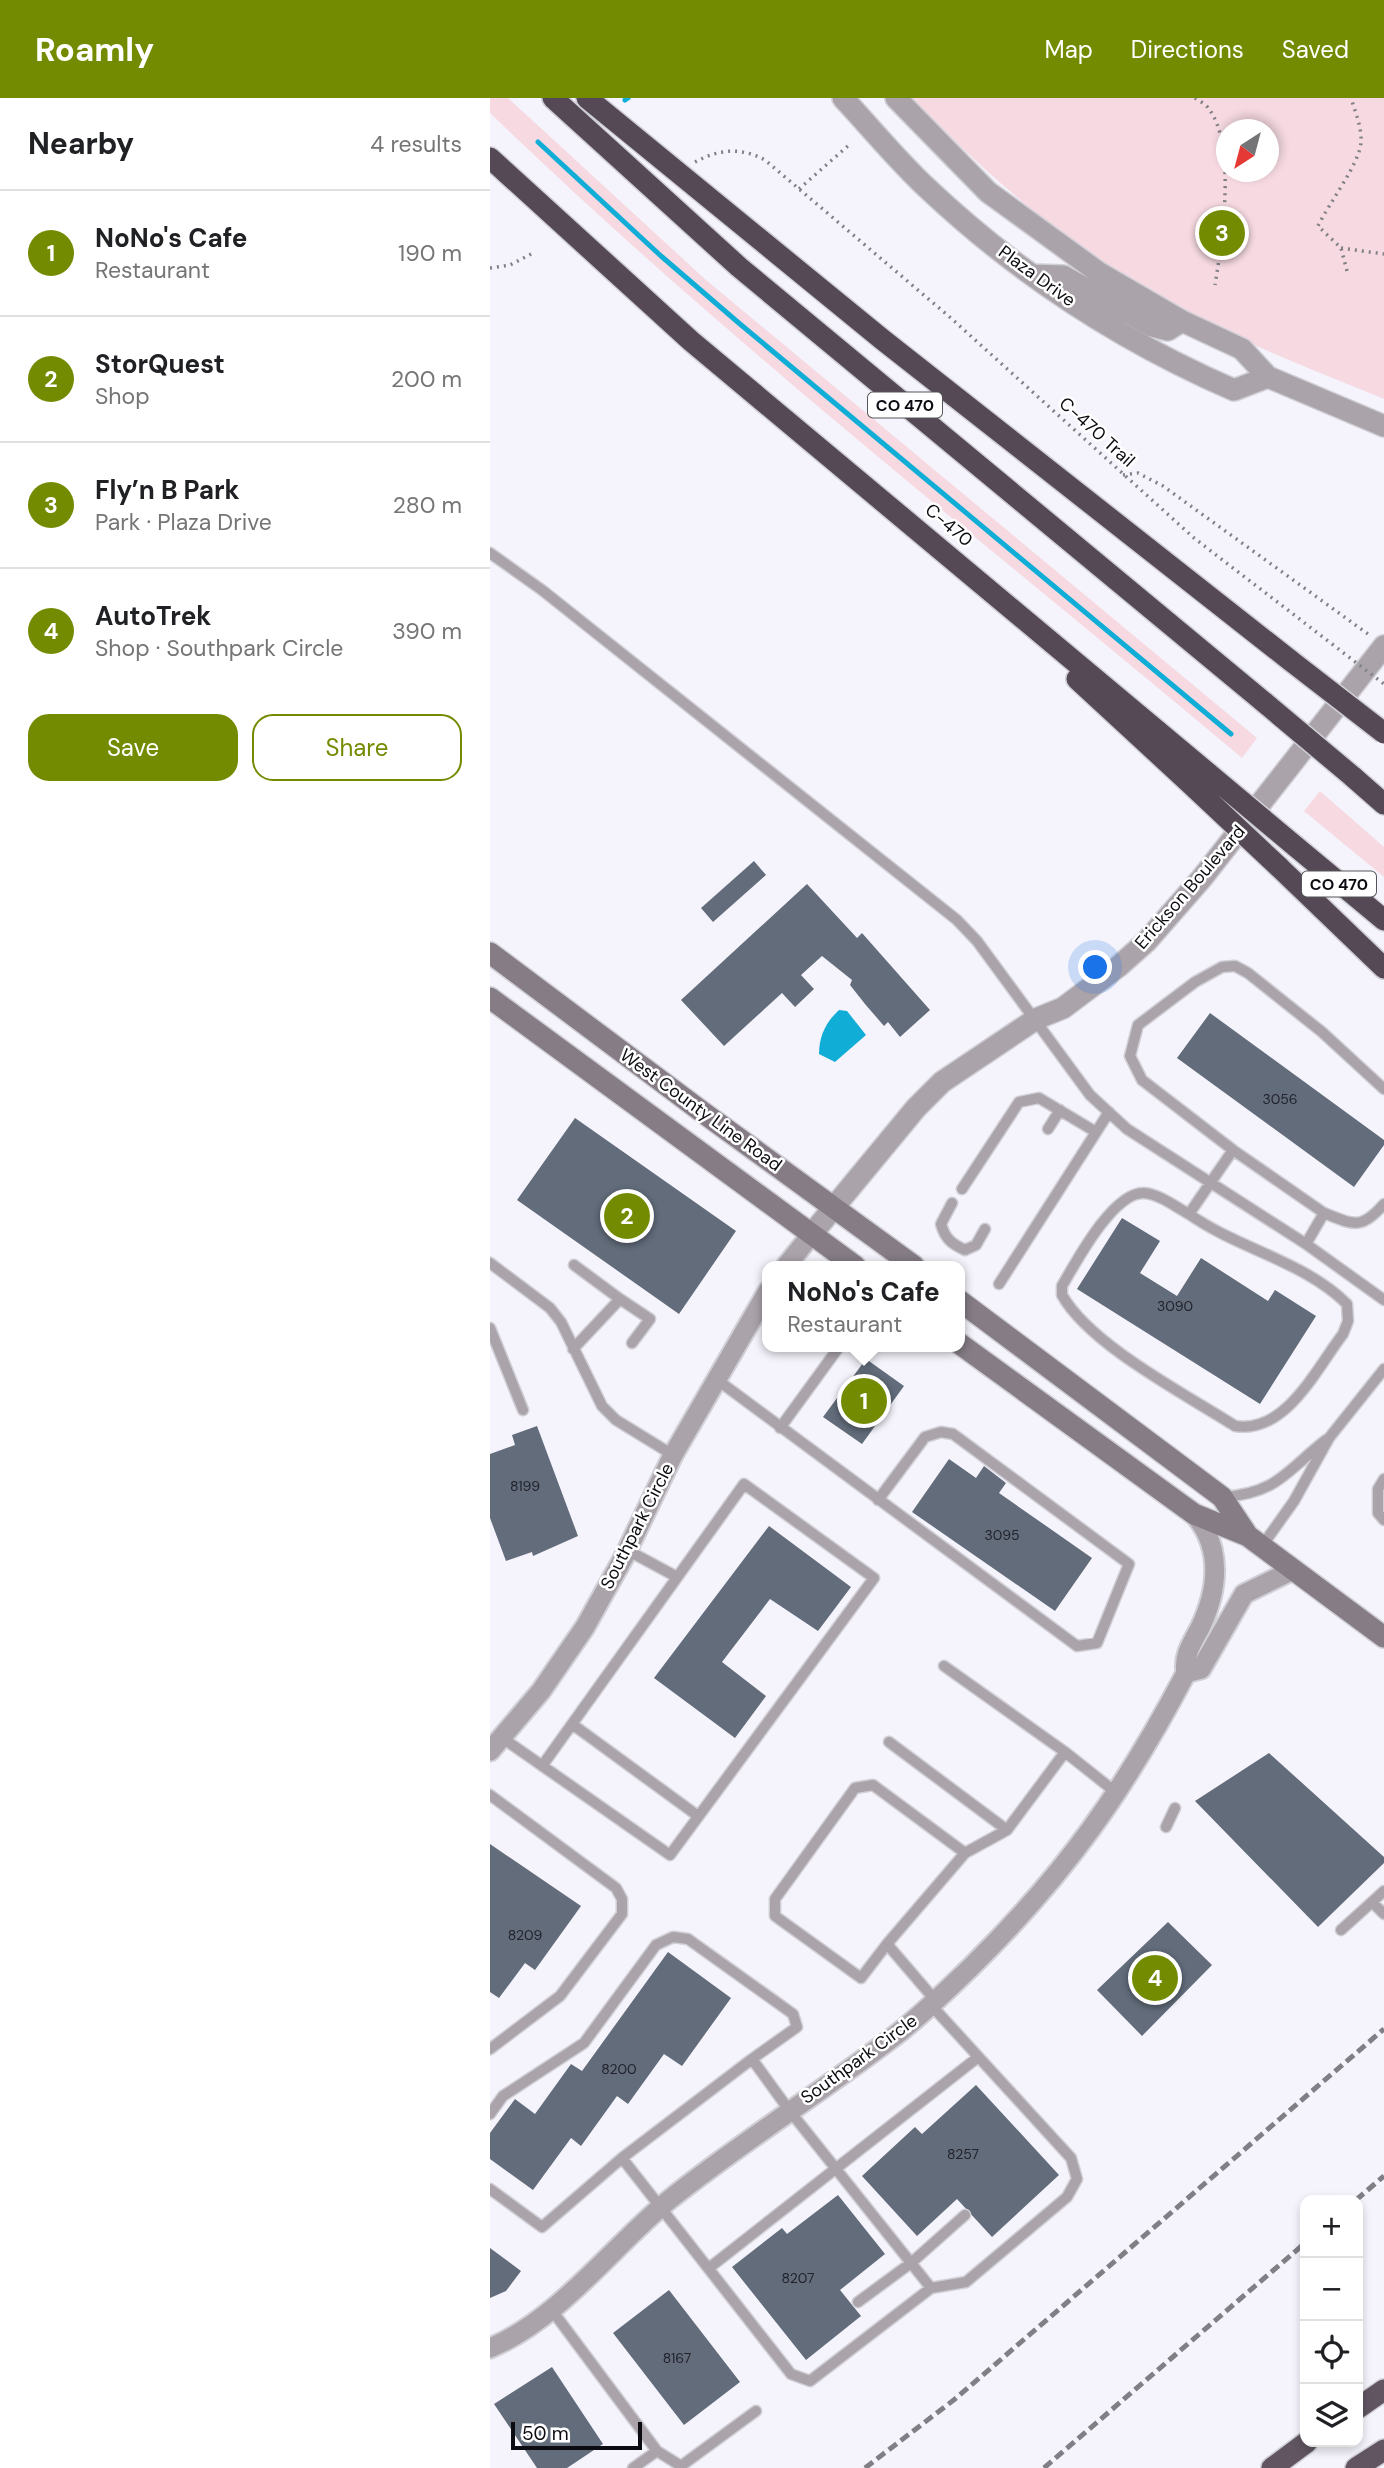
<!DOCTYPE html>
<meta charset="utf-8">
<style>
:root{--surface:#fff;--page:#f2f2f2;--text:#202124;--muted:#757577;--line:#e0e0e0;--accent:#738b00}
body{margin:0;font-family:"DM Sans",sans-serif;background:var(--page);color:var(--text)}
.controls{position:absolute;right:21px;bottom:21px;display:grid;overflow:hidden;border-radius:14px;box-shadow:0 4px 10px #0003}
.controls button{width:63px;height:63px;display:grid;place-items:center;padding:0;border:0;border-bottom:2px solid var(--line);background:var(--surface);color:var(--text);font:35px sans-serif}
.compass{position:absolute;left:726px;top:21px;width:63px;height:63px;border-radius:50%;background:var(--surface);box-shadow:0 4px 10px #0003;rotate:216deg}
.scale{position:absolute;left:21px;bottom:18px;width:131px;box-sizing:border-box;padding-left:7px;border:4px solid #0c0b11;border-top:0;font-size:19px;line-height:24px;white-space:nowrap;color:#0c0b11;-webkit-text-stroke:5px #fff;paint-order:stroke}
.you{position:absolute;left:606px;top:870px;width:24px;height:24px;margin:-18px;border:5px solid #fff;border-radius:50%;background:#1a73e8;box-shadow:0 0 0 10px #1a73e833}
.badge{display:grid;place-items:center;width:46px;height:46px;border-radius:50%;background:var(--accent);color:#fff;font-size:23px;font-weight:700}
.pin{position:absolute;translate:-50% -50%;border:4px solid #fff;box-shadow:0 2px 7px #0006}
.popup{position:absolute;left:272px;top:1163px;width:203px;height:91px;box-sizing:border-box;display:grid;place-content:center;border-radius:14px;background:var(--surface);filter:drop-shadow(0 2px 5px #0005);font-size:23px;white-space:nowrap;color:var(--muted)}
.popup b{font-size:26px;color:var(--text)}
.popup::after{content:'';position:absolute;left:50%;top:100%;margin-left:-14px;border:14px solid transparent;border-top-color:var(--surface)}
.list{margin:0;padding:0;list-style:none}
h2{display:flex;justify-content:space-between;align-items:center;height:91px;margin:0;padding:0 28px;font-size:30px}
h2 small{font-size:23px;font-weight:400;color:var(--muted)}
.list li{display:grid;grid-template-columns:46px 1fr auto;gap:21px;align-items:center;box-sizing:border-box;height:126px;padding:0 28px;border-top:2px solid var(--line)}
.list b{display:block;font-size:26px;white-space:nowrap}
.list p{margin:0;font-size:23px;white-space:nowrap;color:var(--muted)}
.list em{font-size:23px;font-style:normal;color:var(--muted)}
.actions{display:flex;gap:14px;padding:21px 28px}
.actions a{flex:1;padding:16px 0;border:2px solid var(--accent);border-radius:21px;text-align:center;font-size:24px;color:var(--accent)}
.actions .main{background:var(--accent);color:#fff}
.icon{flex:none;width:38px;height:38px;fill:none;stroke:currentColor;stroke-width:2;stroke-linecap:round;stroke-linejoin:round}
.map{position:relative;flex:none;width:894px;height:2370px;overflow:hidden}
header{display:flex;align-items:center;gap:42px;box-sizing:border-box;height:98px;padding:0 35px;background:var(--accent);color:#fff}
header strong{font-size:33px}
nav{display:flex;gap:38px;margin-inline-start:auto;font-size:24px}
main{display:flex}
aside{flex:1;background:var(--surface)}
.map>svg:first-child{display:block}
</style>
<header>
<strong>Roamly</strong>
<nav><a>Map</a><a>Directions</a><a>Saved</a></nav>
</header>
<main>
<aside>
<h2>Nearby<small>4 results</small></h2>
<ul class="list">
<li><span class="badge">1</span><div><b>NoNo's Cafe</b><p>Restaurant</p></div><em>190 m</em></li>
<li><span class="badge">2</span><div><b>StorQuest</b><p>Shop</p></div><em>200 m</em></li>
<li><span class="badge">3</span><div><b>Fly’n B Park</b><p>Park · Plaza Drive</p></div><em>280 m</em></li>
<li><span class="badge">4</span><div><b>AutoTrek</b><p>Shop · Southpark Circle</p></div><em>390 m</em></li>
</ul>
<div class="actions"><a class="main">Save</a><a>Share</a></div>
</aside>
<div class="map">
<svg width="894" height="2370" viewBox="0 0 894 2370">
<rect width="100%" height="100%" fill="#f5f4fc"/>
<path fill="#f6d9e1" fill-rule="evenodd" d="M0,0H18L216,182L767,640L752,660C501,449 238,245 0,15Z
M422,0H894V301C820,270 744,242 675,203C579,149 498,79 422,0ZM736,32H778V74H736Z
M830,693L894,749V779L814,713Z"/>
<path fill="#10add6" d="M349,912L357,913L376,937L345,964L329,956C329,938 336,924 349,912Z"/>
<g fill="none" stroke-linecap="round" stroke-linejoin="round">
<path stroke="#10add6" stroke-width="5" d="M135,2L138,0
M48,44L171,158L250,226L741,636"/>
</g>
<path fill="#626c7b" d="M264,763L276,777L223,824L211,810Z
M317,786L367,840L372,835L440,912L410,939L398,924L394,928L375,906L360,887L362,882L332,858L311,877L324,891L305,909L292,895L234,948L191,902Z
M720,915L894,1042V1047L864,1089L687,960Z
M85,1020L246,1133L189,1216L27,1102Z
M632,1120L670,1143L650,1175L687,1198L711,1160L778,1203L785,1192L826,1218L770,1306L587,1191Z
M376,1261L414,1288L372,1346L333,1319Z
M47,1328L88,1438L43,1458L42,1454L16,1463L0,1420V1356L25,1347L22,1337Z
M459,1361L486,1380L494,1368L516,1385L509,1395L602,1460L565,1513L422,1414Z
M279,1428L361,1489L328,1533L280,1501L232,1564L276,1598L245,1640L164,1580Z
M779,1655L894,1759V1765L828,1829L705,1703Z
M0,1746L91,1808L45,1872L35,1865L9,1900L0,1894Z
M678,1824L722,1867L652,1938L607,1892Z
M178,1854L241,1900L192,1968L174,1956L138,2006L127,1998L91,2048L81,2040L43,2092L0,2061V2035L25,2001L45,2016L81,1966L92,1973Z
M486,1987L569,2077L502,2139L467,2101L427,2138L372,2078L425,2029L432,2036Z
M348,2097L395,2156L350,2192L371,2218L316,2262L242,2169L292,2130L297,2136Z
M0,2150L31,2173L16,2193L0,2200Z
M179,2192L250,2284L194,2327L123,2235Z
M62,2269L113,2346L77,2370H47L4,2306Z"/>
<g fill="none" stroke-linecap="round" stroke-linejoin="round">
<g stroke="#d0cfd6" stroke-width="13">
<path id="service" d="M0,455L52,492L467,822L487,843L600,997L637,1031L816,1146L894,1202
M558,1031L570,1012
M743,1052L652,982L640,958L648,927L705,884L732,869L745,868L758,875L832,934L894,991
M472,1091L529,1004L549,1000L606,1034
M462,1105L451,1126C455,1141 462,1146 475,1152L486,1147L495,1131
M834,1115C864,1127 871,1132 894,1106
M699,1116C748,1151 814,1163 857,1206L858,1223L853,1236C826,1271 796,1336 745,1328C695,1296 600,1247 572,1197V1188C586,1164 623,1094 654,1095C669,1096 686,1109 699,1116L743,1052L834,1115L816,1146
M0,1165L60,1210L71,1224L112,1308L126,1322L183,1357
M509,1186L619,1014
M130,1201L160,1221L142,1245
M0,1230L33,1312
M83,1251L130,1201L84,1167
M226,1281L587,1548L607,1545L639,1466L463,1336L451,1334L435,1339L388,1402
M290,1330L349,1249
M894,1381L888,1391V1415L894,1422
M733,1399C788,1395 796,1373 836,1342
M772,1448L804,1403L839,1340L894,1271
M137,1452L187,1479
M454,1568L575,1654
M82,1626L208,1718
M11,1639L180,1757L384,1480L254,1386L52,1668
M399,1644L517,1732
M0,1697L126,1790L132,1801V1816L70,1898L0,1951
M676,1729L685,1710
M475,1755L517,1732L575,1654L628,1696
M882,1804L894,1793
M851,1832L882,1804L894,1816
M397,1846L475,1755L383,1687L365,1690L285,1801V1818L371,1880L397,1846L445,1902
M262,1961L299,2012L441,2190L320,2283L301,2276L132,2060Z
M0,2016L13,1998L94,1945L166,1847L183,1839L198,1841L303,1916L307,1929L262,1961
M0,2091L52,2129L132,2060
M219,2170L487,1960
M441,2190L476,2184L577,2099L587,2081L581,2060L441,1907
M368,2204L421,2165L475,2117
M61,2211L167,2353L143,2370
M167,2353L191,2368L266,2313"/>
</g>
<g stroke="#d0cfd6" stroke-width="23">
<path id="minor" d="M296,1168L321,1137
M696,1575L711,1571L754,1496L803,1472
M0,1653L51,1593L95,1529L134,1459L183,1357L278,1193
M0,2250C68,2222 122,2149 179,2102C251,2044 329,1996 402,1940C430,1919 456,1893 481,1869C576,1775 634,1693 696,1575C693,1558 702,1545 710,1530C728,1492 733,1450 704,1416"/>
</g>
<g stroke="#d0cfd6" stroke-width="24">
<path id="tertiary" d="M353,0C381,30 407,62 437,90C527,175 631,243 744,292L778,279
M406,0L498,94L608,174L692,223L752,251L778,279L894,328
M542,177L573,178L662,228L678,232L692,223
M321,1137L426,1010L452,984L546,921L573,910L629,868L656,844L712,780L894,548"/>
</g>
<g stroke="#d0cfd6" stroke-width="24">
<path id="secondary" d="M0,855L211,1013L424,1168
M0,900L365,1168
M470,1203L732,1399L758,1438
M470,1246L704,1416L758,1438L894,1539"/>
</g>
<g stroke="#d0cfd6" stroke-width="24">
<path id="trunk" d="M868,2310L894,2292
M782,2370L817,2344
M866,2370L894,2352"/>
</g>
<g stroke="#d0cfd6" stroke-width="24">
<path id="motorway" d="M63,0L249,169L775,605
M97,0L393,242L801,563
M0,60L201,243L719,676
M587,581L706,691
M862,678L894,706
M805,748L894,822
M789,769L894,870"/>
</g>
<path stroke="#818087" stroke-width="3.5" stroke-dasharray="2 5" stroke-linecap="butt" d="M705,0C709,3 716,6 718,10C747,44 732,145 725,187
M205,64C229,51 251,49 275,62L462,221L704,440L842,546
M309,91L359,47
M851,150L894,156
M0,170L20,167L45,154
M857,173L851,150L828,128C839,105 870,65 871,44C872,30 865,13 861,0
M633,377L648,375L673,388L878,536"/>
<use href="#service" stroke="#aaa3aa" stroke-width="10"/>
<use href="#minor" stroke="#aaa3aa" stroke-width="19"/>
<use href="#tertiary" stroke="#aaa3aa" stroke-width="21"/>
<use href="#secondary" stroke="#857c85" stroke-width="21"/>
<use href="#trunk" stroke="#605561" stroke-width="21"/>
<use href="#motorway" stroke="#554956" stroke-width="21"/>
<path stroke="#807f86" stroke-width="5" stroke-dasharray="10 5" stroke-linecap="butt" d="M866,2102L894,2078
M375,2370L465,2301L894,1931
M554,2370L815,2145"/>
<g stroke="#d0cfd6" stroke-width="24" stroke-linecap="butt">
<path id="motorway-bridge" d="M801,563L894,635
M775,605L862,678
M719,676L805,748
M706,691L789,769"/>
</g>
<path stroke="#818087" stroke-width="3.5" stroke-dasharray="2 5" stroke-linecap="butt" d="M842,546L894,586"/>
<use href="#motorway-bridge" stroke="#554956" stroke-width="21"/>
</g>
<g text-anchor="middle" stroke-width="5" stroke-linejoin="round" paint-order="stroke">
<g font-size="14" fill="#22232c">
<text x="790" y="1006">3056</text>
<text x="685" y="1213">3090</text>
<text x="35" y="1393">8199</text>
<text x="512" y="1442">3095</text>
<text x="35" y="1842">8209</text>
<text x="129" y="1976">8200</text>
<text x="473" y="2061">8257</text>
<text x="308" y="2185">8207</text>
<text x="187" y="2265">8167</text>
</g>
<g fill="#fff" stroke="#555458" stroke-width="2">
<rect x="378" y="294.5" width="74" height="25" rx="5"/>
<rect x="812" y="773.5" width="74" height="25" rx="5"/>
</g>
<g font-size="16" font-weight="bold" fill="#0c0b11">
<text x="415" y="313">CO 470</text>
<text x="849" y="792">CO 470</text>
</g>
<g font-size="18" fill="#0c0b11" stroke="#fff">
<text transform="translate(547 178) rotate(36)" y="6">Plaza Drive</text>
<text transform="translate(607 334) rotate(42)" y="6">C-470 Trail</text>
<text transform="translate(459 427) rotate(40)" y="6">C-470</text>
<text transform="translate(700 789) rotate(-49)" y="6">Erickson Boulevard</text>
<text transform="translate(211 1012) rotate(36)" y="6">West County Line Road</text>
<text transform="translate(147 1428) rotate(-63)" y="6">Southpark Circle</text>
<text transform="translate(369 1961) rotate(-36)" y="6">Southpark Circle</text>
</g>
</g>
</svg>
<div class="controls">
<button>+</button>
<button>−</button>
<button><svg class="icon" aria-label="locate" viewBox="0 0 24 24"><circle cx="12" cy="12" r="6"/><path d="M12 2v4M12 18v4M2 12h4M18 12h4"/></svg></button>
<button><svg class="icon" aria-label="layers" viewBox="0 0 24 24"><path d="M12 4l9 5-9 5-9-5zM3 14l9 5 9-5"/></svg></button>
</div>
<svg class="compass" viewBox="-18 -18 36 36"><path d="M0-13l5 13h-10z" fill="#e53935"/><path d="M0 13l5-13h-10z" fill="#757577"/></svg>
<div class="scale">50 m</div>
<div class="you"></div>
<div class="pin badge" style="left:374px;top:1303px">1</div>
<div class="popup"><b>NoNo's Cafe</b>Restaurant</div>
<div class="pin badge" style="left:137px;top:1118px">2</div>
<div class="pin badge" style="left:732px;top:135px">3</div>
<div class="pin badge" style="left:665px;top:1880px">4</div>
</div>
</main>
